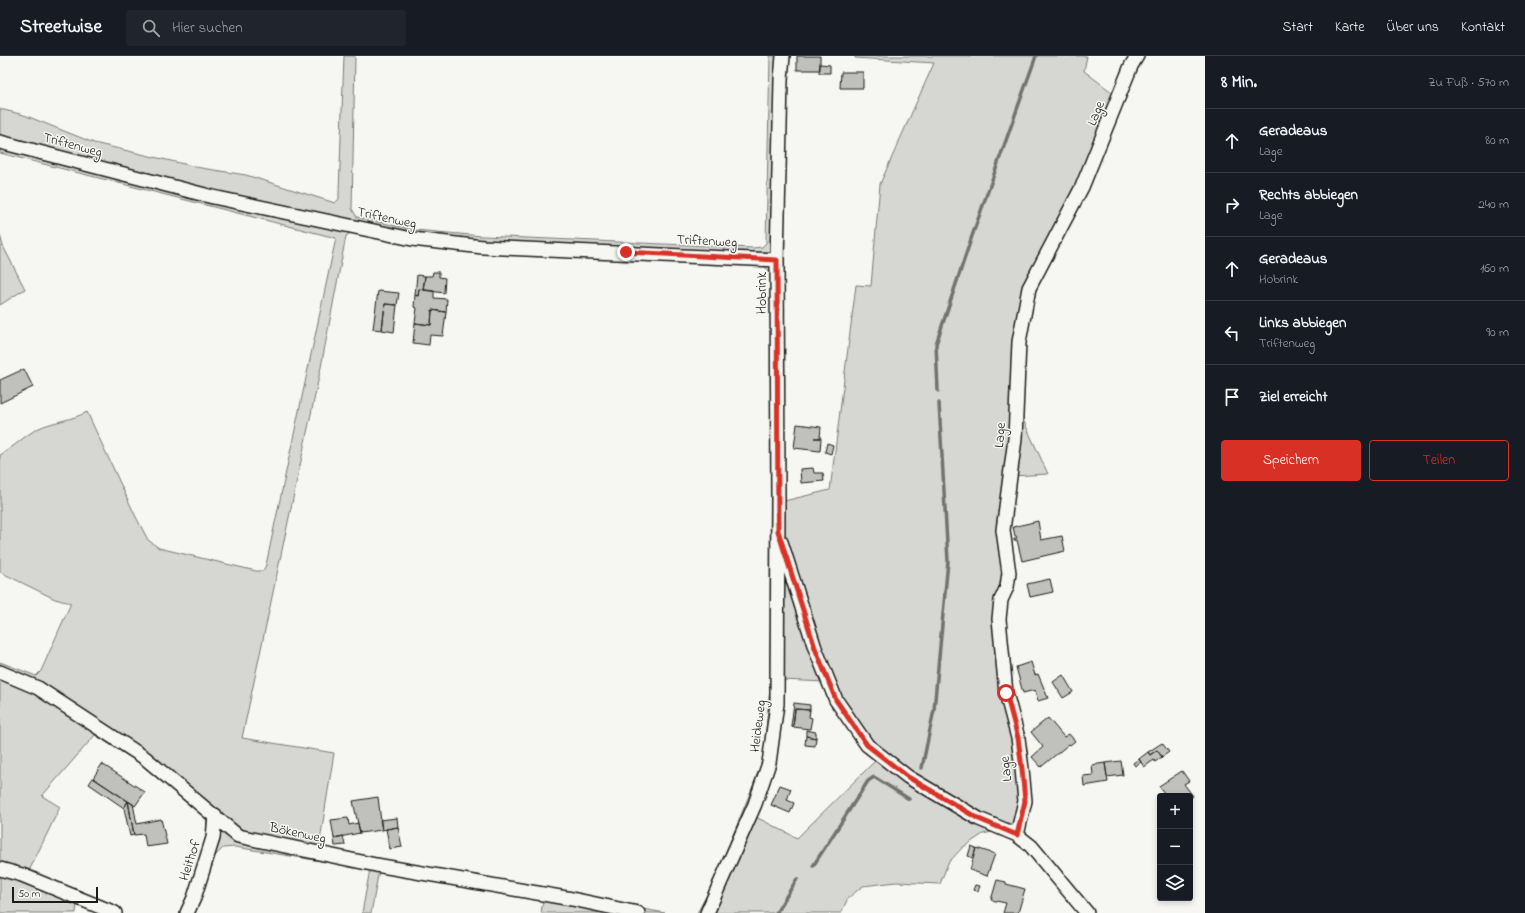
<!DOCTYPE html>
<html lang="de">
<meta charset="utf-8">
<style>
:root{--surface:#171b24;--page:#20242c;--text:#f1f3f6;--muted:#9ea1a6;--line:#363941;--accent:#d93025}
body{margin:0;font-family:"Indie Flower",sans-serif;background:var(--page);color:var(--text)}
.controls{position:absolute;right:12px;bottom:12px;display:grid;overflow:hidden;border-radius:4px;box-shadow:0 2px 6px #0003}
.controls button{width:36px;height:36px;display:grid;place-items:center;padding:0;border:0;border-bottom:1px solid var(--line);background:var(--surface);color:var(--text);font:20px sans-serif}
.scale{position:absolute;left:12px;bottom:10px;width:86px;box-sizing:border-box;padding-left:4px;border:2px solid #1c1c1c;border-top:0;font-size:11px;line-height:14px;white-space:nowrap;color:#1c1c1c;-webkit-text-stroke:3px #f6f6f2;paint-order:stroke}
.stop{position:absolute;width:12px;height:12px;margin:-9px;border:3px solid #d93025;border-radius:50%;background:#fff}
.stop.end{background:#d93025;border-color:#fff;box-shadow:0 1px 4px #0008}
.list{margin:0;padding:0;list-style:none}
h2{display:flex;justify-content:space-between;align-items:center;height:52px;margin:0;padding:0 16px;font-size:17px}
h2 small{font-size:13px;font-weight:400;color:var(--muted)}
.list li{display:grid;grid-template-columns:26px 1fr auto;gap:12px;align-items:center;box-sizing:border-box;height:64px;padding:0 16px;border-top:1px solid var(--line)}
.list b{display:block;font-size:15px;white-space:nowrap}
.list p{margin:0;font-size:13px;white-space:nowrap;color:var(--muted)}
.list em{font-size:13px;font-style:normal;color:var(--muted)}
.actions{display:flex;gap:8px;padding:12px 16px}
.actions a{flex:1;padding:9px 0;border:1px solid var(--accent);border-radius:4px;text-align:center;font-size:14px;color:var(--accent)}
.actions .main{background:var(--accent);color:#fff}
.icon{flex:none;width:22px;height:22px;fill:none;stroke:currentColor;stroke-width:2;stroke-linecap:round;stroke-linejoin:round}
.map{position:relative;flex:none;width:1205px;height:857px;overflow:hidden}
header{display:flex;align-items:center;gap:24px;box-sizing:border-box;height:56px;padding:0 20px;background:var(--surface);border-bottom:1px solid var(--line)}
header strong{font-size:19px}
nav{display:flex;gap:22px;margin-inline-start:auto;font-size:14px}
.search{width:280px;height:36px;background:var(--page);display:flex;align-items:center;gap:10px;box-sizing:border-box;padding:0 14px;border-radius:4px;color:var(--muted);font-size:15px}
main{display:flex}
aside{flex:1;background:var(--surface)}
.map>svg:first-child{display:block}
</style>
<header>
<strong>Streetwise</strong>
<div class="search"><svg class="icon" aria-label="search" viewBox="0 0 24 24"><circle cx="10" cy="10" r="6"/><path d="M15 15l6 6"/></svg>Hier suchen</div>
<nav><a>Start</a><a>Karte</a><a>Über uns</a><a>Kontakt</a></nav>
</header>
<main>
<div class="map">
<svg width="1205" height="857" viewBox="0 0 1205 857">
<rect width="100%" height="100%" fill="#f6f6f2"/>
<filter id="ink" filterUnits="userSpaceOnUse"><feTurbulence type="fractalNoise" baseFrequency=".025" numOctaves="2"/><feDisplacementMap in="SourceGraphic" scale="8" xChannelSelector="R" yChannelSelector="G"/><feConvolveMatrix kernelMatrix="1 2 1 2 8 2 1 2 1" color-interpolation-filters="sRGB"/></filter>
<g filter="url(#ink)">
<path fill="#d6d6d2" stroke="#797977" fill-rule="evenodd" d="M344,0H355L352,153L357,161L415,174L482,180L753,192L762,191L766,187L770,0H788L785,44L784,445L830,434L856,229L871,230L880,128L934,7L855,2V0H1087L1084,15L1113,37L1133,0L1134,14L1087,134L1036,234L1025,288L1020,357L1048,418L1013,420L1003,545L1022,778L1010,772L983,778L962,792L948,807L940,828L896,826L863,830L848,842L841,857H697L713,828L763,705L770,631L771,217L765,211L758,209L352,176L346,180L321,311L242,682L334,697L319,791L405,810L665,857H541L543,845L379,814L371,857H362L370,813L235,791L223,792L215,800L195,857H183L208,782L206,760L142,709L95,679L42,740L60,751L28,817L77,847L76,857H0V606L36,620L41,615L71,547L55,543L0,516V399C14,391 25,379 39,372C55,365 72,364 87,356L135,459L148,484L159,492L256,515H263L266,509L336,182L0,97V53L24,59L94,87L201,112L246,119L335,147L339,143V137ZM783,624L824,626L877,703L797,782L754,760L772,709L782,661Z
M0,179L3,190L25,233L0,249Z"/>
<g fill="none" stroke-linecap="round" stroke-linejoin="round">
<path stroke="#727271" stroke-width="3.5" d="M938,335L936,288L971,183L1036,0
M922,712L934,654L948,505L939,347
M813,810L868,725L874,721L909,743
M776,857L797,823"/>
</g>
<path fill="#c0c0bd" stroke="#1c1c1c" d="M797,0H820V14H797Z
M820,8L830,9V17H819Z
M841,16H863V32H840Z
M433,216H439V221L445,222L444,237L423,234L425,220H432Z
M417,219L425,220L423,234L419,233L418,240L415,239Z
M419,233L434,235V242L447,243L446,256L432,254L431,269L415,267L417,252L414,251L415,239L418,240Z
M378,235L399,237L397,249L385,248L382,274L373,273Z
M385,248L397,249L394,276L382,274Z
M432,254L446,256L443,280L430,279L429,289L413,287L415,267L431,269Z
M24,313L33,331L0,347V324Z
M797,368L821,371L820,382H814H821L820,395L794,392Z
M827,387L833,389L831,398L825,396Z
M813,412L814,417H823L824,425L801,427L800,413Z
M1038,465L1041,484L1062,480L1065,495L1022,505L1017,484L1014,485V483L1017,482L1016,480H1015L1013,471Z
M1050,523L1053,536L1030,541L1027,528Z
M1031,606L1035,619L1038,618L1048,642L1038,645L1035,634L1023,637L1016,611Z
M1063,619L1073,636L1063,642L1053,626Z
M794,647L810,649V654L795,653L793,671L791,670Z
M795,653L810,654L809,661L812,662L810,673L793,671Z
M1048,662L1064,681L1069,678L1075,685L1070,689L1069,688L1041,711L1032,701L1043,691L1031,676Z
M806,674L816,676V682L806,680Z
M806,680L816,682L815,690L805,689Z
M1162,687L1169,696L1162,701L1157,694L1150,699L1148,696Z
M1157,694L1162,701L1155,706L1154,704L1144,711L1139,703L1148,696L1150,699Z
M1139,703L1141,706L1135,710L1133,707Z
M1121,705L1123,719L1107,721L1105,707Z
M1105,707L1108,726L1084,730L1083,720L1093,719L1092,709Z
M102,708L145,736L135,750L93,722Z
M1182,715L1189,725L1184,728L1193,740L1190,743V740H1166L1159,730Z
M93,722L128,745L124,752L89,728Z
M780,729L791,733L787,744L794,747L790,757L771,749Z
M378,741L382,774L360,777L353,745Z
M128,745L133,748L137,768L161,763L167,788L146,791L144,778L134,779Z
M128,745L134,779L130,780L124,752Z
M348,762L349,769L358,767L360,777L334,782L331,764Z
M397,762L398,771L382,774L380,764Z
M398,771L402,791L390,793L386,773Z
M343,780L345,789L335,790L334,782Z
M971,790L976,792L973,802L968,800Z
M976,792L995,798L987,820L970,814Z
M997,824L1006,826V828L1025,833L1018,857H1003L1006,847L991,844Z
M975,829L980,830L978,835L973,834Z"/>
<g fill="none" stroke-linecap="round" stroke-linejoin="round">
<g stroke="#1c1c1c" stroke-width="16">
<path id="street" d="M0,86L213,141L412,183L483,191L777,204
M781,486L815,592L836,644L867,689L908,721L979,763L1017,779L1031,790L1087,857
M0,616L38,632L145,702L238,780L376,809L572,843L638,857
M1017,779L1025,745L1022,713L1018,682L1006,637L999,563L1001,544L1007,531L1009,517L1003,474L1015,383L1019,286L1029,232L1082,131L1131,10L1137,0
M0,813L22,819L115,857
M187,857L194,842L213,782L215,759
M707,857L755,748L769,707L777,648L778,443L777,204L781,24L783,0"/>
</g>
<use href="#street" stroke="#f6f6f2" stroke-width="13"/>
</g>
</g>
<g fill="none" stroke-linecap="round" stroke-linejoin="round" filter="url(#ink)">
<path stroke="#d93025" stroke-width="5" d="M626,196L777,204L778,475L815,592L836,644L867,689L908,721L979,763L1017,779L1025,745L1022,713L1018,682L1006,637"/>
</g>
<g text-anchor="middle" stroke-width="3" stroke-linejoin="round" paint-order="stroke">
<g font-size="14" fill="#1c1c1c" stroke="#f6f6f2">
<text transform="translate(1095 57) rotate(-68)" y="5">Lage</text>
<text transform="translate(73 88) rotate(15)" y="5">Triftenweg</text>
<text transform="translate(387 161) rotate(12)" y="5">Triftenweg</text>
<text transform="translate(707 184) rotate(3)" y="5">Triftenweg</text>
<text transform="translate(761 237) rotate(-90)" y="5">Hobrink</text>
<text transform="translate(999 379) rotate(-86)" y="5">Lage</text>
<text transform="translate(757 670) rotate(-83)" y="5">Heideweg</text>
<text transform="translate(1005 713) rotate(-97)" y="5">Lage</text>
<text transform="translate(298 776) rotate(12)" y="5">Bökenweg</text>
<text transform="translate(189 804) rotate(-72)" y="5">Heithof</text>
</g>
</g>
</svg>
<div class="controls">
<button>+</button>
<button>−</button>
<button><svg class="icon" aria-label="layers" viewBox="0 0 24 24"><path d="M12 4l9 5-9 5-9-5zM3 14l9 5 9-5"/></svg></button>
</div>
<div class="scale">50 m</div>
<div class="stop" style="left:1006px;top:637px"></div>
<div class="stop end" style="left:626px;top:196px"></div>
</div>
<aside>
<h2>8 Min.<small>Zu Fuß · 570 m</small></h2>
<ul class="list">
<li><svg class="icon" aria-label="ahead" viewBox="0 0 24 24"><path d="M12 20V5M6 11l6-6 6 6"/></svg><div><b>Geradeaus</b><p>Lage</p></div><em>80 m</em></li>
<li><svg class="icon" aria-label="right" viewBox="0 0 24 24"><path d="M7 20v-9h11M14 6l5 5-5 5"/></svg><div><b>Rechts abbiegen</b><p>Lage</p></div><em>240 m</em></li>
<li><svg class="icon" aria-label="ahead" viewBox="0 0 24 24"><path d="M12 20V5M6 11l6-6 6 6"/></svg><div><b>Geradeaus</b><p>Hobrink</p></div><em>160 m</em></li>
<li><svg class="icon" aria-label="left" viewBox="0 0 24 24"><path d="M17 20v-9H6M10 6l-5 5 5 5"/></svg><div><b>Links abbiegen</b><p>Triftenweg</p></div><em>90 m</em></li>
<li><svg class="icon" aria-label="arrive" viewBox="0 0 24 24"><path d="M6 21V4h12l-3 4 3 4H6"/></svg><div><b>Ziel erreicht</b></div></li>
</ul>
<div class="actions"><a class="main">Speichern</a><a>Teilen</a></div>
</aside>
</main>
